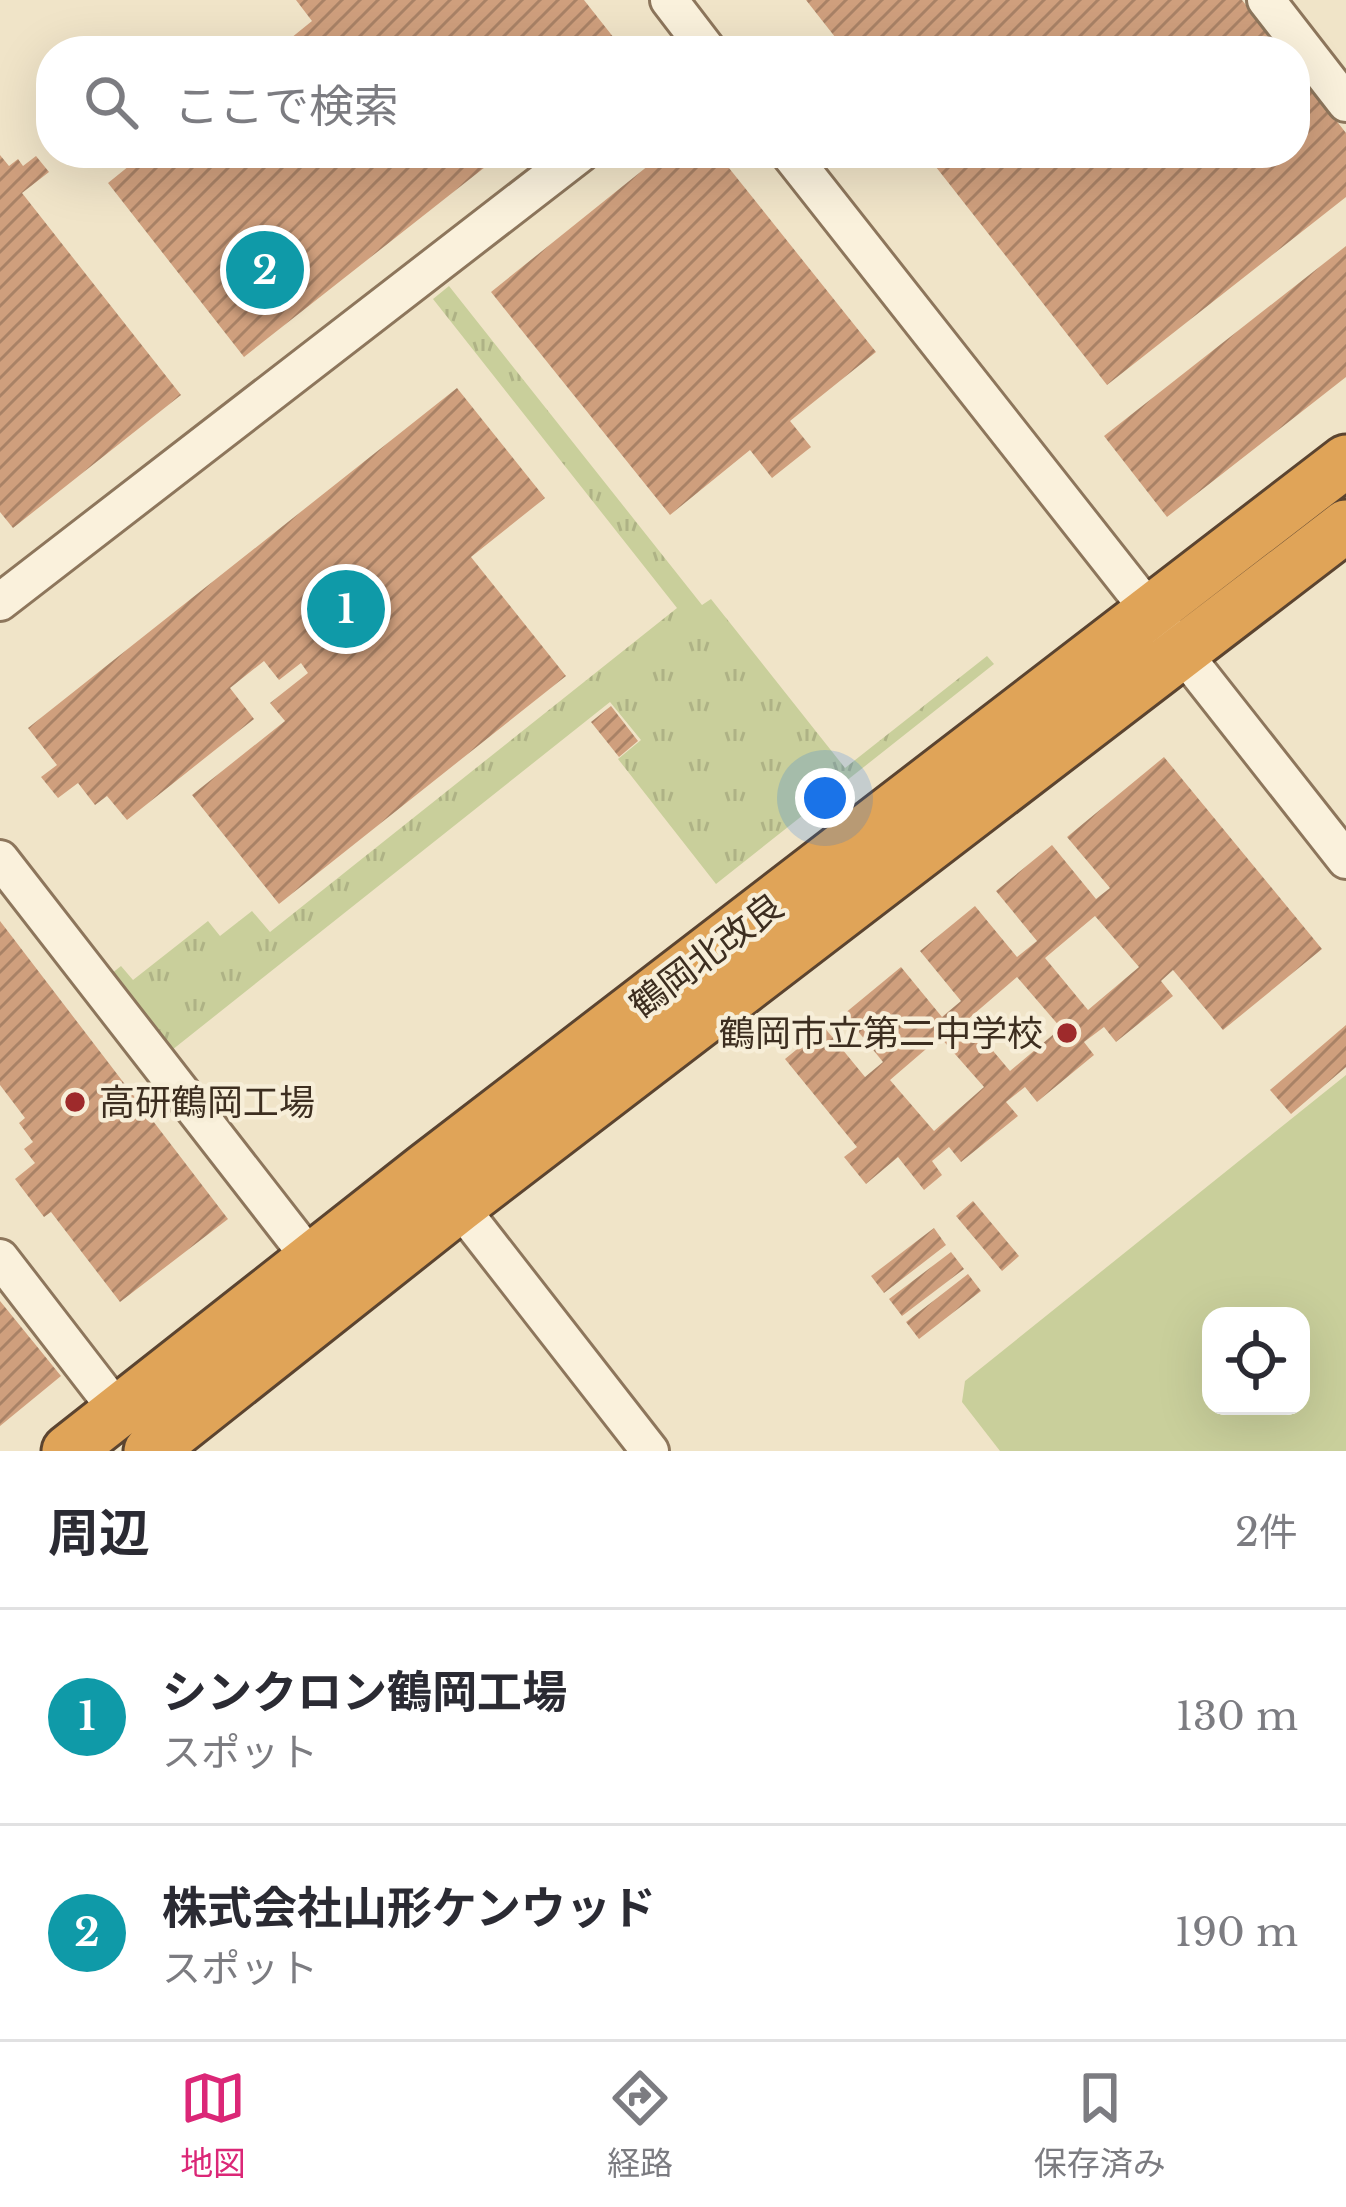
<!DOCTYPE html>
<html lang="ja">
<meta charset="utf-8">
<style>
:root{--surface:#fff;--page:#f2f2f3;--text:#2b2b33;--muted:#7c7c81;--line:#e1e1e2;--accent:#db2777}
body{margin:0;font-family:"Libre Baskerville","Noto Sans JP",serif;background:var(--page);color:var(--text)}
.controls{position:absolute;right:36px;bottom:36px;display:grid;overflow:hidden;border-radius:24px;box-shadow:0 12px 48px #0002}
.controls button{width:108px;height:108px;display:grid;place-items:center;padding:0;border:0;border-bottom:3px solid var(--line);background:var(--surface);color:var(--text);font:60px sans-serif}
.you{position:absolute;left:825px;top:798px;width:42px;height:42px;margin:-30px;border:9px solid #fff;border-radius:50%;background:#1a73e8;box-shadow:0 0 0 18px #1a73e833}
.badge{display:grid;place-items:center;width:78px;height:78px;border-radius:50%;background:var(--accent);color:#fff;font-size:39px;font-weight:700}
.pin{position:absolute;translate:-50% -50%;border:6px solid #fff;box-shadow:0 3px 12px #0006}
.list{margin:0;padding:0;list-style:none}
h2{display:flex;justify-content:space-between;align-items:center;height:156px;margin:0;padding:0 48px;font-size:51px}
h2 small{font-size:39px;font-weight:400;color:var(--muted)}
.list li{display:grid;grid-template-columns:78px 1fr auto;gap:36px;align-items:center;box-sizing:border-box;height:216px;padding:0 48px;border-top:3px solid var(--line)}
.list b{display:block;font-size:45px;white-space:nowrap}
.list p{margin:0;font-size:39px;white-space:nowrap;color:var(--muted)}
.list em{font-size:39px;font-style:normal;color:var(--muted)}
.icon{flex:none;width:66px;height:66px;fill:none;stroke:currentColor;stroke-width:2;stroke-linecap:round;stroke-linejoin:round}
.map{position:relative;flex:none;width:1346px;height:1451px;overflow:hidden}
.search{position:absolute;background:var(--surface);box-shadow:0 12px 48px #0002;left:36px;right:36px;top:36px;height:132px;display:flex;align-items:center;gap:30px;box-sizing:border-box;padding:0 42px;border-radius:48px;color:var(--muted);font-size:45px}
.sheet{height:588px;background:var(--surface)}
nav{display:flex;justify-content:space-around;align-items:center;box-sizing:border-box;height:168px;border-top:3px solid var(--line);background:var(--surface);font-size:33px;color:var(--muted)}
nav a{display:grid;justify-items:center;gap:6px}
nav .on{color:var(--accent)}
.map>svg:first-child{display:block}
</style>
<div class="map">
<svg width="1346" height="1451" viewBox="0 0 1346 1451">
<defs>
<pattern id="grass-tufts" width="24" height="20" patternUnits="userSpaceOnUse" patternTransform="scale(3)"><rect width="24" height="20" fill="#c9cf9b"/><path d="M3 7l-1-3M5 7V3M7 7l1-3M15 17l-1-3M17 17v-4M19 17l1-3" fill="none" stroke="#aeb285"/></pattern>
<pattern id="building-hatch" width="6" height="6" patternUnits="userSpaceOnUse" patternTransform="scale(3)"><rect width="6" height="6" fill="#cf9f7d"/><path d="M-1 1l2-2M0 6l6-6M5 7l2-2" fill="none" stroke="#a98266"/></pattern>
</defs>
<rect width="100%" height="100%" fill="#f0e4c8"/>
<path fill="url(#grass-tufts)" d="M449,286L702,605L711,599L845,768L987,656L994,664L716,884L618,759L641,740L610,702L172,1050L111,974L121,966L133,980L208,921L220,936L252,911L270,932L677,608L433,299Z"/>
<path fill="#c9cf9b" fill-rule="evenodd" d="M1346,1075V1451H1000L962,1402L965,1381ZM1211,1316H1301V1406H1211Z"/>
<path fill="url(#building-hatch)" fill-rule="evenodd" d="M296,0H584L614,38L596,51H275L312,21Z
M806,0H1242L1282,51H846Z
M1295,68L1346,133V197L1107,385L925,153H1295Z
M145,153H489L494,160L244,357L108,183Z
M664,153H717L876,352L790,421L811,447L772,478L750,450L670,515L491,292Z
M0,155L9,166L18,159L23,166L36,156L49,172L22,193L181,395L13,528L0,512Z
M1346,246V377L1167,517L1104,436Z
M457,388L545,498L471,557L566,676L279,904L192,795L285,721L270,703L308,673L301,663L279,680L264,661L230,688L254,719L127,820L107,796L95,805L78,783L58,798L41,777L57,765L28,728Z
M611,706L638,741L619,757L591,722Z
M1164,757L1322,949L1223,1030L1173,970L1161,981L1173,996L1116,1042L1104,1027L1084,1042L1094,1055L1037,1102L1025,1087L1006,1102L1018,1116L961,1162L949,1147L932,1161L942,1175L924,1190L898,1157L866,1184L844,1157L857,1147L785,1059L824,1027L865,1077L883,1062L844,1014L901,967L942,1017L961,1001L920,951L975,906L1017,957L1037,941L996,891L1052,845L1096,899L1110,888L1067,837ZM1095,916L1139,967L1088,1010L1045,958ZM1017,977L1061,1028L1010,1071L967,1020ZM940,1037L984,1087L934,1131L890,1080Z
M0,921L228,1219L120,1302L51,1212L44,1217L15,1179L35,1163L24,1149L33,1142L19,1123L25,1118L0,1085Z
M1346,1025V1067L1291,1114L1270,1090Z
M973,1201L1019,1256L1002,1271L956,1216Z
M934,1228L946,1245L884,1293L871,1276Z
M951,1252L964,1269L902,1316L889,1299Z
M968,1274L981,1291L919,1339L906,1322Z
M0,1301L61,1376L0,1426Z"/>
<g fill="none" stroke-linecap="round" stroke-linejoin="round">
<g stroke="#8d765c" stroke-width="42">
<path id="minor" d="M669,0L708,51
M1266,0L1346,103
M789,153L1346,860
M0,602L581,153
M0,859L311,1259
M459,1206L650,1451
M0,1258L118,1411"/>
</g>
<g stroke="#5b4430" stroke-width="57">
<path id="highway" d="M68,1451L426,1169L1346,461
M150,1451L459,1206L1346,526"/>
</g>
<use href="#minor" stroke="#faf1dc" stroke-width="36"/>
<use href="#highway" stroke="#e0a458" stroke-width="51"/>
</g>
<g fill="#9e2a2b" stroke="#f7eed8" stroke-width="4.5">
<circle cx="1067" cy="1033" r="12"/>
<circle cx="75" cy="1102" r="12"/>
</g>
<g text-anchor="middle" stroke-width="9" stroke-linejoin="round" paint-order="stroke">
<g font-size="36" fill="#3d2e20" stroke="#f7eed8">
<text transform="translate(706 955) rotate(-37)" y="13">鶴岡北改良</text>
</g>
<g font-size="36" fill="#3d2e20" stroke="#f7eed8" text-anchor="end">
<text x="1043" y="1046">鶴岡市立第二中学校</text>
<text x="99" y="1115" text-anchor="start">高研鶴岡工場</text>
</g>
</g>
</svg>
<div class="controls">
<button><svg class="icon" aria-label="locate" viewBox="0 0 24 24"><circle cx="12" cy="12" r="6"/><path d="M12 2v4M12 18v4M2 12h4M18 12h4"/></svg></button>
</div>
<div class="you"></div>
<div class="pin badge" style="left:346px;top:609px;background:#0f9aa8">1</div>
<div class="pin badge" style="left:265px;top:270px;background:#0f9aa8">2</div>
<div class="search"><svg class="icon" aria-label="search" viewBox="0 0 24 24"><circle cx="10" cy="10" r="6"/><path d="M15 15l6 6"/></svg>ここで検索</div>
</div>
<section class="sheet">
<h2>周辺<small>2件</small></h2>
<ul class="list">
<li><span class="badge" style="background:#0f9aa8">1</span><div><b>シンクロン鶴岡工場</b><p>スポット</p></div><em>130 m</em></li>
<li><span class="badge" style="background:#0f9aa8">2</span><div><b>株式会社山形ケンウッド</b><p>スポット</p></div><em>190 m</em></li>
</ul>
</section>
<nav>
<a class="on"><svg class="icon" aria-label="map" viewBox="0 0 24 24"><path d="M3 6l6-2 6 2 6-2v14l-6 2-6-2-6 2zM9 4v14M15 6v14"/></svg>地図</a>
<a><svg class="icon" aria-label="directions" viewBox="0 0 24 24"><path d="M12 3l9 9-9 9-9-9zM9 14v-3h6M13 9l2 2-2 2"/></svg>経路</a>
<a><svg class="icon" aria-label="saved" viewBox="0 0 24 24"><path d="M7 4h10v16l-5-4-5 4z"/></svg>保存済み</a>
</nav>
